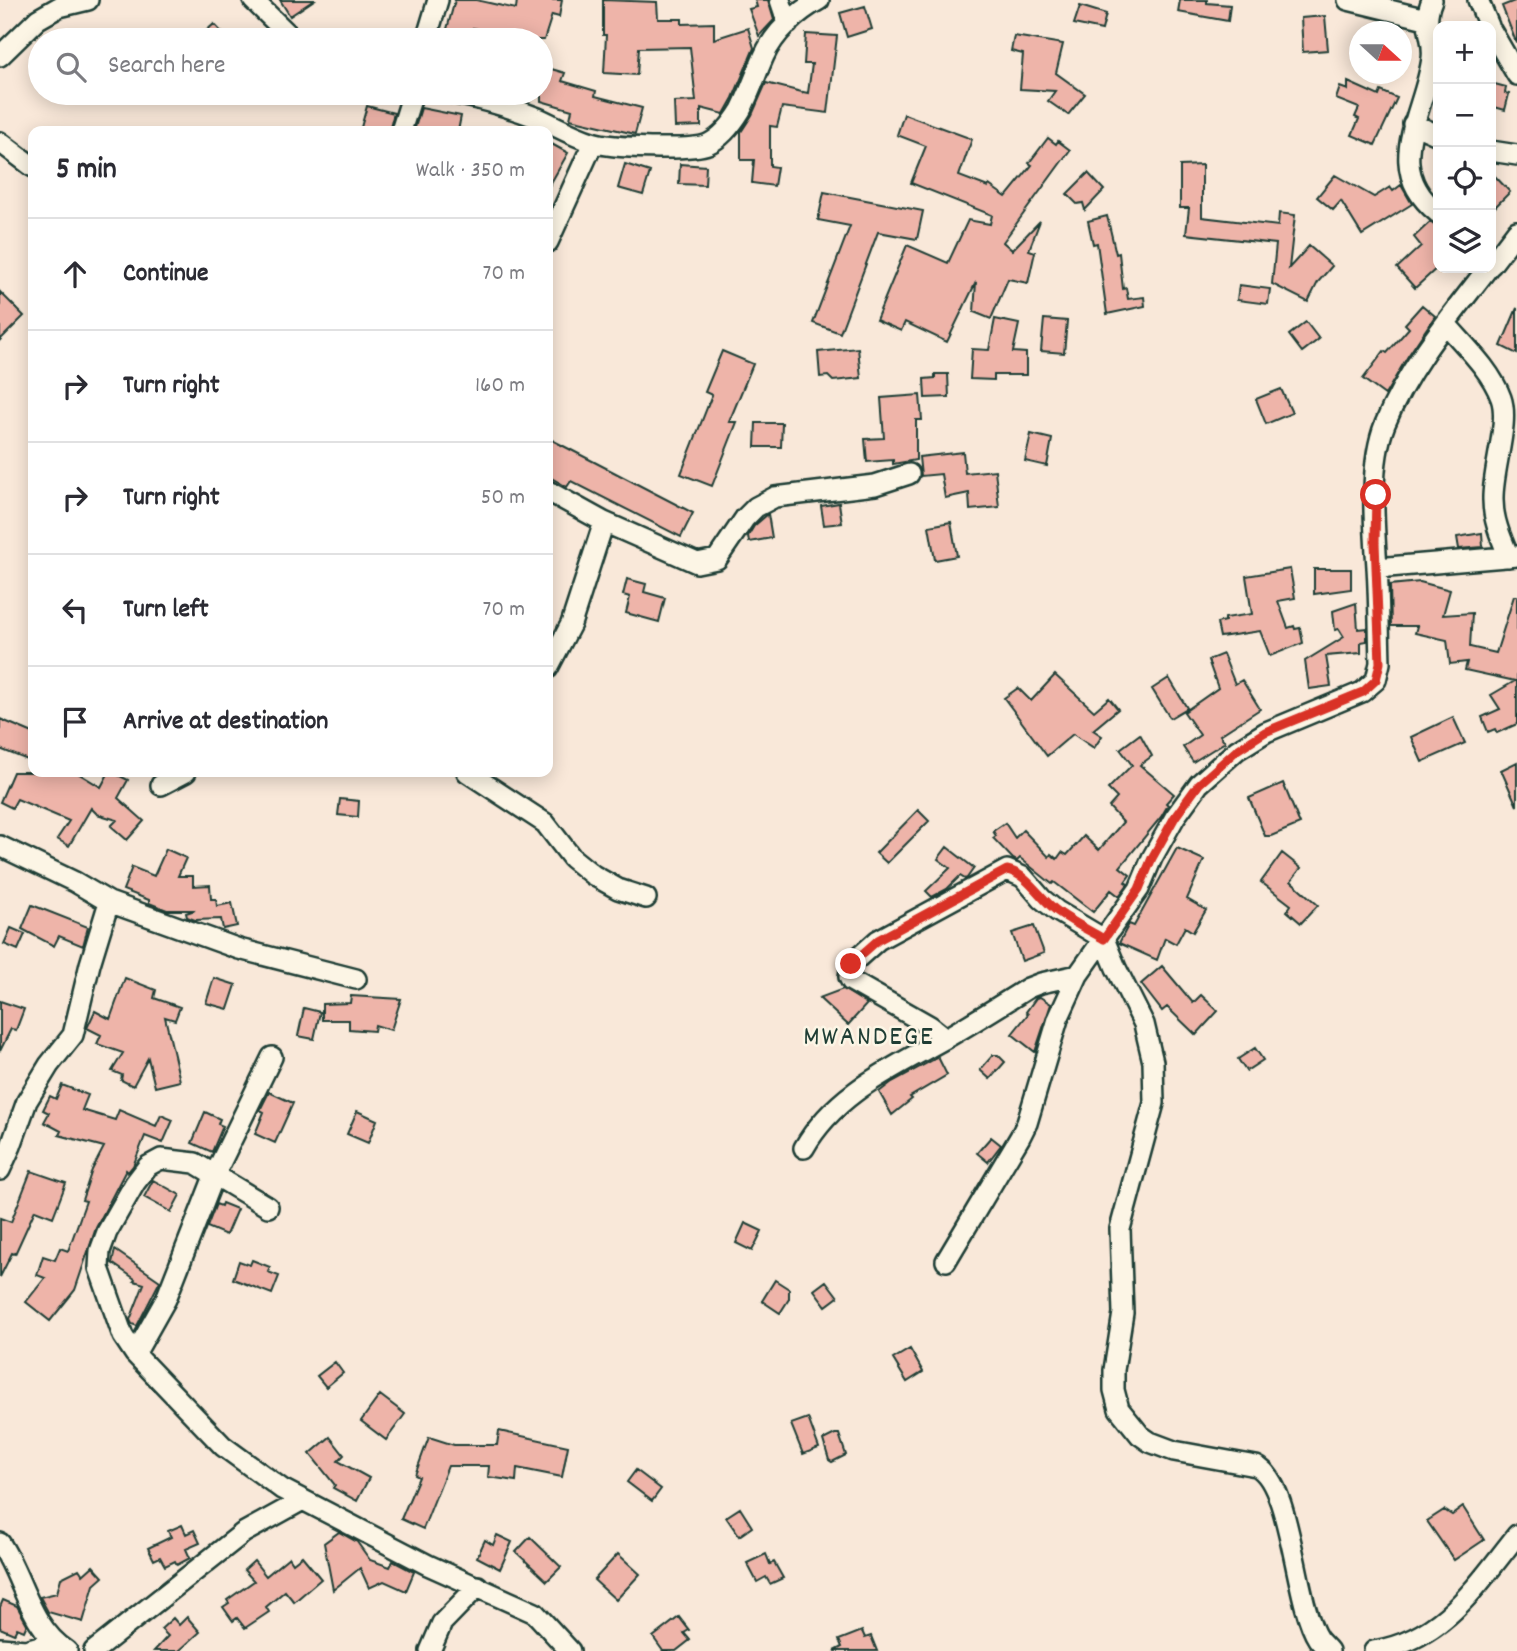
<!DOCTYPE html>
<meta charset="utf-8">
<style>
:root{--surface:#fff;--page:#f7f7f7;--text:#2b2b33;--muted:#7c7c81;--line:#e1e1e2}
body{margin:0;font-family:Dekko,sans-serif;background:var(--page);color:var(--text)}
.controls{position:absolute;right:21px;top:21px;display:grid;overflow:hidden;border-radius:14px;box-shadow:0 4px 18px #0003}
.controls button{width:63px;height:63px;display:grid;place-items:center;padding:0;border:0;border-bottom:2px solid var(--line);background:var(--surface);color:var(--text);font:35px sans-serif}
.compass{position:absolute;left:1349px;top:21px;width:63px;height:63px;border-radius:50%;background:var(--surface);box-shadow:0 4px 18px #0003;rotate:111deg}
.stop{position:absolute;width:21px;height:21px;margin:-16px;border:5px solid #d93025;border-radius:50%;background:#fff}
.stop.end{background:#d93025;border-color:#fff;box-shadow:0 2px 7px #0008}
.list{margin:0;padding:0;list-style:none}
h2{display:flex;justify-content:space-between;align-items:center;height:91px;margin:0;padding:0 28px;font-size:30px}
h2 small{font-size:23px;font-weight:400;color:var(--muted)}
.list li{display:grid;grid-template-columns:46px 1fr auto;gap:21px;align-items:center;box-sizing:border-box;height:112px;padding:0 28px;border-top:2px solid var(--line)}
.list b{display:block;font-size:26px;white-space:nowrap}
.list em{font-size:23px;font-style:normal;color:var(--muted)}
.icon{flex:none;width:38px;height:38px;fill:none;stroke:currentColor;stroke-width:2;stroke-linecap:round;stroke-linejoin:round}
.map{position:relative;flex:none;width:1517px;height:1651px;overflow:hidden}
.search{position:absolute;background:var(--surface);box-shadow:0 4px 18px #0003;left:28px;top:28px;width:525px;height:77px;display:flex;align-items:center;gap:18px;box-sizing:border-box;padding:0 24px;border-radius:38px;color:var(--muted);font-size:26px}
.panel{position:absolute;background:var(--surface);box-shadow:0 4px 18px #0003;left:28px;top:126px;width:525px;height:651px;border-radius:14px}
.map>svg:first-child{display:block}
</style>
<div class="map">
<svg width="1517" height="1651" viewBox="0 0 1517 1651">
<rect width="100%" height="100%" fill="#f9e8d9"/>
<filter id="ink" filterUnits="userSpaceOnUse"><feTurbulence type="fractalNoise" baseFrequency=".0143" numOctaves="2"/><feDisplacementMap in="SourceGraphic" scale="14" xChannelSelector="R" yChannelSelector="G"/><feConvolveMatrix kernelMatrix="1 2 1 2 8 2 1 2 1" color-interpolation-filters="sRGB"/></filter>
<g filter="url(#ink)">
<path fill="#eeb4a9" stroke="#1f3d34" stroke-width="2" d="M280,0H314L290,16Z
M455,0H476L516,9L517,0H562L559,17L552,15L544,40H503L505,35L473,28L469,40H444Z
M603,0L657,2L658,19H682V24L714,23V39L748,28L754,48L733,98L724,114L701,108V126L675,127L674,102L696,101L690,47L639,48L637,75L604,73L606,35H603Z
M755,0H768L774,20L759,36L749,9L757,7Z
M1180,0H1207V3L1230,5L1228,21L1178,12Z
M1517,0V42H1516L1502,6Z
M865,6L872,29L847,37L840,13Z
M1080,6L1106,14L1102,30L1074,24Z
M1325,16L1328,50L1303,52L1301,18Z
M214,24L229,40H196Z
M806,34L837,36L828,113L782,107L777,127L770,126V166L777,167L774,186L752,183L754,160H741V132L752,115L766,83L802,92L803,94V92L808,93L812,64H804Z
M1014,36L1063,44L1056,73L1085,94L1068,115L1048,101L1055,91L1020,89L1023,54L1011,51Z
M541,66L565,73L562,81L596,91L595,96L642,108L635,134L570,119L572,110L541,101Z
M1348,82L1379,96L1381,91L1397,98L1375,145L1352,135L1359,119L1355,117L1359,108L1336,99L1340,87L1348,90Z
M1491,83L1506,87L1505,93L1509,94L1505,110L1491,106Z
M367,106L394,113L389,131H360Z
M421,108L461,116L458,131H414Z
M904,114L972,139L959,176L988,187L989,185L1006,197L1032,165L1029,163L1048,138L1056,144L1058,141L1070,150L1003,242L1012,250L1040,221L1029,250L1035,252L1028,283L1008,279L991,319L974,312L976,282L947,342L905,322L901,331L876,320L907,245L948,263L968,220L990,224L992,215L911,183L926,146L897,135Z
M548,142L568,153L548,188Z
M625,164L650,172L643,195L618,188Z
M680,164L706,166L705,185L679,184Z
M1202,165V217L1278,226L1279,213L1295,215L1289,268L1309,246L1332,266L1318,282L1308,302L1272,284L1276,244L1186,234L1189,208H1180V166Z
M1491,172L1510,192L1491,211Z
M1088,173L1104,190L1085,210L1083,203L1077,204L1067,194Z
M1335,175L1374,197L1390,187L1393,191L1401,185L1412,204L1362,235L1341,201L1333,210L1317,197Z
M824,192L923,211L917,239L878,232L840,333L813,323L850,226L818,220Z
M1107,216L1116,254L1119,253L1123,289L1126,288L1128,299L1144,297L1145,306L1107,314L1097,243L1093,244L1088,221Z
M1430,222L1438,228V267L1415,288L1397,268L1421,246L1414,237Z
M1239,285L1270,289L1268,304L1237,300Z
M0,292L24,316L0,340Z
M1422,305L1435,316L1408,356L1385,395L1363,379L1384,351L1387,353L1409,328L1405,324Z
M1517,308V354L1501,346Z
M995,319L1019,324L1013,352L1026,353V375H994V380L970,379L972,349L989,350Z
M1044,319L1067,321L1064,353L1041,351Z
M1306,322L1319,339L1302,352L1289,335Z
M858,348L861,378L833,381L828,376L820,377L818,352Z
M722,351L753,364L729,422H737L712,486L681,474L712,395L705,392Z
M935,374H948L949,397L925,398L924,379L935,378Z
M1281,389L1292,413L1266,424L1256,399Z
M920,395L922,420H916V460L893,464V460L867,462L865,439L884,438L881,398Z
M756,423H782L781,447H755Z
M1031,434L1052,439L1047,466L1025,461Z
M548,438L693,513L681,537L571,481L567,487L548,476Z
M963,452L965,473L995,470L999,507L970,510L969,493L945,498L941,474L921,476L919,457Z
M839,503L842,523L824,525L821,506Z
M768,514L772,538L749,542L748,536L754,526Z
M951,522L957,556L935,560L929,526Z
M1482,533L1483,547L1459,549L1457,537Z
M1290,569L1295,598L1278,601L1288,628L1294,626L1295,629L1300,628L1303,643L1270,656L1260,631L1220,637L1217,623L1225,621V618L1252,614L1246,576Z
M1314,569H1351V589L1314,594Z
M627,579L646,584L644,592L665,598L659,622L626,613L630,597L623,595Z
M1420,582L1450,590L1443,615L1472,613L1470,647L1496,653L1514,596H1517V724L1497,733L1495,729L1488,732L1482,717L1500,709L1491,695L1515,681L1465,670L1467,662L1450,664L1447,640L1415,633L1417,626H1391L1390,585Z
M1356,603L1358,629L1367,628V641L1361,642V653L1326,656L1331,686L1309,689L1305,661L1344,637L1339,629L1335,630L1333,611Z
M1223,654L1235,684L1242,680L1260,709L1220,735L1225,742L1193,762L1183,747L1200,735L1184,712L1218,688L1208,660Z
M1055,675L1094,711L1109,698L1118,709L1093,730L1102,736L1094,748L1073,734L1047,756L1004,698L1018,688L1031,701Z
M1169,678L1187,708L1170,718L1152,689Z
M1453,717L1465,743L1422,762L1411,737Z
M0,719L33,733V762L0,749Z
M1140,734L1152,756L1140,765L1174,794L1166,803L1168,805L1161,817L1120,867L1130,875L1125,882L1128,884L1119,896L1111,890L1093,912L1054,882L1052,884L1020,858L1017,861L1013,859L993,838L996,836L993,831L1005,823L1015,838L1023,830L1049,857L1051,854L1057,859L1062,852L1067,855L1084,836L1099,850L1123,822L1109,807L1117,798L1108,789L1132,765L1120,749Z
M1517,762V806L1501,770Z
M13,772H76L101,787L109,772H112L128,780L118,798L144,821L127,840L111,826L117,820L97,814L91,808L69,846L57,839L69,821L17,799L12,808L0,802Z
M1283,783L1300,824L1271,836H1265L1249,798Z
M340,799L359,801L358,817L338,815Z
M918,810L929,821L887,863L876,853Z
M947,847L974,868L967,878L965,879L960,876L947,889L932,897L926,891L950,868L938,859Z
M1177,848L1204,860L1187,899L1206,910L1193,932L1185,927L1176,944L1165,938L1157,960L1119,943L1129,924L1134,926Z
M166,849L186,858L178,876H193V886L210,885L211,899H216L217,906L232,903L237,926L223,929L221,919L195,920L187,917L186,913L195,910H167L149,903V900L123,890L132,867L154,876Z
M1282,853L1301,868L1291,881L1318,905L1301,923L1287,911L1291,905L1261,882Z
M32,905L88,927L83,946L59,936L54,946L22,929Z
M1034,926L1044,953L1022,961L1012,933Z
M11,928L25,934L18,950L4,944Z
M1162,966L1193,1003L1201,995L1218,1011L1196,1035L1167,1007L1162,1011L1141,984Z
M125,978L156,990L154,998L180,1007L175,1020L165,1017L180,1081L155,1087L148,1058L133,1086L121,1080L122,1075L112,1071L123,1053L97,1044L101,1035L87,1028L95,1011L110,1019Z
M214,978L236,985L228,1009L206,1003Z
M843,989L867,1004L848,1025L819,998Z
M351,996L401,999L391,1030L375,1025L374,1031L349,1029V1020H322V1004L350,1003Z
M1040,997L1051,1004L1035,1052L1012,1034L1028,1014L1026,1012L1036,998Z
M0,1001L24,1009L16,1030L11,1029L0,1051Z
M304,1008L320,1012L314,1039L298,1036Z
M1255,1048L1263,1060L1246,1071L1238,1059Z
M993,1055H998L1005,1062L990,1079L980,1070Z
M938,1057L947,1075L910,1097L912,1099L892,1115L879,1092L892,1082Z
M62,1085L88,1095L82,1110L115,1120L119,1110L156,1126L161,1115L173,1120L163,1143L145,1136L133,1166L128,1172L126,1170L96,1228L75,1290L50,1321L26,1302L45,1278L37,1275L43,1256L55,1260L60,1248L68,1251L86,1201L82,1200L92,1170L104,1147L59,1135L61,1131L44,1122L49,1113L43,1110L50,1096L56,1099Z
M269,1092L293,1103L275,1143L255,1134L264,1112L260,1110Z
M357,1111L377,1120L368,1143L347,1134Z
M205,1112L220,1119L218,1124L223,1126L212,1152L192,1143Z
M991,1137L1001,1145L988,1162L977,1153Z
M31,1171L66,1183L53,1217L35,1210L15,1254L12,1253L0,1277V1218L11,1222Z
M153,1180L180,1195L171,1212L144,1197Z
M222,1203L237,1209L226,1235L207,1227L216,1204L221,1206Z
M745,1223L762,1231L752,1251L736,1243Z
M115,1250L160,1281L137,1326L132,1324L130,1320L144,1284L134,1281L135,1279L112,1263Z
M252,1260L270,1267L268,1272L279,1276L272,1294L233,1279L239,1261L250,1265Z
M775,1280L789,1289V1299L780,1313L762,1301Z
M826,1281L838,1297L826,1306L814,1290Z
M910,1349L923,1372L907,1382L893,1359Z
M335,1362L343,1373L326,1387L317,1376Z
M380,1395L405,1414L386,1440L361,1421Z
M808,1418L819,1448L803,1454L791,1424Z
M499,1431L568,1446L562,1477L517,1468L516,1481L488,1477L489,1466H448L423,1529L401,1519L419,1477L415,1475L429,1437L454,1445H497Z
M835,1434H839L846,1455L832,1462L829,1460L823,1440Z
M330,1437L344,1455L338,1461L369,1478L357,1501L333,1488L335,1485L310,1454Z
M636,1470L661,1489L652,1501L627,1482Z
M1463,1507L1484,1540L1454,1560L1427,1521L1444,1510L1452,1515Z
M740,1508L752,1527L739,1536L726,1517Z
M182,1525L186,1534L194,1530L200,1543L186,1549L190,1558L177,1565L175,1561L165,1566L160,1557L154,1560L148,1548L171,1537L168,1531Z
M339,1532L357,1542L370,1560L390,1567L393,1561L414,1572L406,1591L384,1581L369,1588L360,1568L333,1590L324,1543Z
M497,1535L512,1542L500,1569L477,1557L485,1540L493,1545Z
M530,1537L561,1567L547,1581L516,1552Z
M618,1554L640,1574L616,1600L594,1580Z
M766,1554L770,1564L774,1562L783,1578L770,1584L766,1577L757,1582L747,1563Z
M302,1556L321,1579L294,1602L285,1591L266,1607L269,1612L245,1628L237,1618L233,1621L223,1607L229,1603L227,1600L254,1581L244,1570L254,1561L266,1576L289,1557L293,1563Z
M93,1566L103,1577L94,1585L83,1622L48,1612L40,1597L57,1593L61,1578L79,1569L83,1575Z
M3,1600L17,1606L27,1624L24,1631L17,1628L14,1634L0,1628V1607Z
M187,1617L200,1632L179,1651H154L168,1636L161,1629L173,1618L179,1625Z
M679,1617L689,1630L684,1633L690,1640L676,1651H663L653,1637Z
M862,1631L865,1638L871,1636L877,1651H834L842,1647L839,1640Z"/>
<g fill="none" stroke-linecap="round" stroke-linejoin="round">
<g stroke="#1f3d34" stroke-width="24">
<path id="minor" d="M253,0L294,40
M780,0L788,24
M1348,0L1426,19
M1432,0C1421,26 1435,36 1432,58C1425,114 1380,167 1438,213
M1478,0L1489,26
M1491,30L1517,75
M426,40L438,0
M0,56L38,19L59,7L88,0
M451,93C481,99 510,107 538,118C556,126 573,136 592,142C610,148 691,151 708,144C723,137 733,123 741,110C750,92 756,74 764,56C774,33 797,12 819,0
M1413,124L1438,135
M401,131L413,93
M0,142L33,167
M1491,151L1517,155
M548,242L593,143
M1491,265L1517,231
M1446,324C1465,346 1491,370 1501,398C1510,423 1492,471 1493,500C1493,520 1501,538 1509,557
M548,491L604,522L697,563L717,559L745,518L756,507L775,497L875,485L909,474
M1377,568L1517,556
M548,668L571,624L604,522
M467,772L545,823L572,858L593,875L618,889L646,898
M161,785L186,772
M0,846L75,882L109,902L239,949L356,979
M945,1038L930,1026L851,981L849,977L851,964L878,940L1007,870L1023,877L1042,899L1057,911L1104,939L1116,968L1144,1024L1153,1062L1154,1103L1120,1229L1123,1313L1114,1370V1390L1119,1409L1140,1435L1150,1442L1174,1451L1256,1466C1292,1482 1294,1602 1318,1639C1321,1643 1326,1647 1329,1651
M804,1148C835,1093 893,1068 946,1038C974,1022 1001,1005 1028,988L1041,983L1078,975
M0,1170L11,1146L27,1101L49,1065L73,1035L90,964L109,902
M268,1207L195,1163L161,1159L148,1166L135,1183L107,1232L100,1251L99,1268L123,1336L135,1354L223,1446L282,1489L428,1565L535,1613L570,1651
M946,1261L1020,1137L1027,1123L1058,1019L1078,975L1139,889L1152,858L1175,817L1199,784L1237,750L1266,732L1362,692L1376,680L1380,663C1379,631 1379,599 1377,567C1374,524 1369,464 1385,424C1408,367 1451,316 1488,268
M135,1354L166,1299L215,1174L272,1057
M0,1543C24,1579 29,1626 67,1651
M0,1648L26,1650L54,1642
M94,1651L243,1533L301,1501
M430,1651L442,1623L478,1586
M1374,1651C1443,1640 1476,1586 1517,1535"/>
</g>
<use href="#minor" stroke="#fcf5e5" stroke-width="19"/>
</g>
</g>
<g fill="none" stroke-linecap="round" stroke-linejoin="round" filter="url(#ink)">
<path stroke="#d93025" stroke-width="9" d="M851,964L878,940L1007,870C1028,874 1040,899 1057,911C1072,922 1088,930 1104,939L1139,889L1152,858L1175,817L1199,784L1237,750L1265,732L1363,692L1376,680L1380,663L1375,543L1376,495"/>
</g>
<g text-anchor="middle" stroke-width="5" stroke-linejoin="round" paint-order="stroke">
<g font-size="28" letter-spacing="2" fill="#1f3d34" stroke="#fcf5e5">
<text x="869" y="1044">MWANDEGE</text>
</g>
</g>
</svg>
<div class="controls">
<button>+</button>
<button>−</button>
<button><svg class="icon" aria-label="locate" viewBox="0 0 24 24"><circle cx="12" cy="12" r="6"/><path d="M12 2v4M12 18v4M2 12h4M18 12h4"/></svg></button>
<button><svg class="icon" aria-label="layers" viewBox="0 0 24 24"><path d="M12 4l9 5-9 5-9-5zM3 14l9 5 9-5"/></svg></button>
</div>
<svg class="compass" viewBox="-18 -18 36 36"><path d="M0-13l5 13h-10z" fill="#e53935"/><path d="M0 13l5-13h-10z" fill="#7c7c81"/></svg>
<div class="stop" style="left:1376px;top:495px"></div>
<div class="stop end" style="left:851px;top:964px"></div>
<div class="search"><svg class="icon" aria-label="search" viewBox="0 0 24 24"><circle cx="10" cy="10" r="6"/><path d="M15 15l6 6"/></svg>Search here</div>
<section class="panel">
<h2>5 min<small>Walk · 350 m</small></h2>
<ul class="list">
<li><svg class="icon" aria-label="ahead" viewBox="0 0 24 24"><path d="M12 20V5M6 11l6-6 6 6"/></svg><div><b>Continue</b></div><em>70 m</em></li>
<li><svg class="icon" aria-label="right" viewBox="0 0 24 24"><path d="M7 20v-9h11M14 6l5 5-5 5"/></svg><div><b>Turn right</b></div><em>160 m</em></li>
<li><svg class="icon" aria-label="right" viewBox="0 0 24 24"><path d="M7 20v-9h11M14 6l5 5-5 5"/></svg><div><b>Turn right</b></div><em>50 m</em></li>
<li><svg class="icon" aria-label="left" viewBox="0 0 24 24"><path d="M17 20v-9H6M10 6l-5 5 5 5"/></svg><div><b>Turn left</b></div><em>70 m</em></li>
<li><svg class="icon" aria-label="arrive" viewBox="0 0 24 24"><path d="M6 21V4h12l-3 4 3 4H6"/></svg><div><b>Arrive at destination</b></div></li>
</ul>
</section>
</div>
